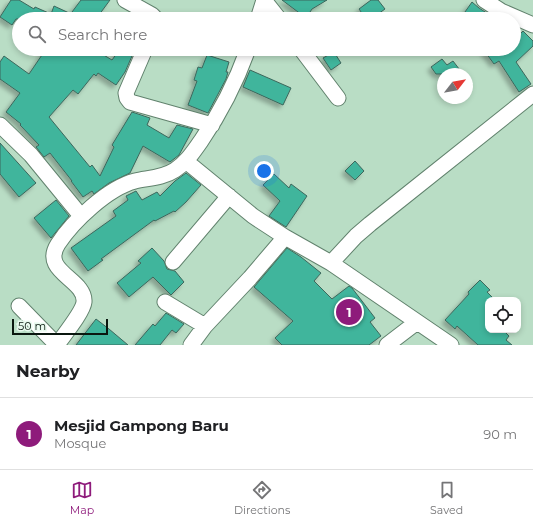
<!DOCTYPE html>
<style>
:root{--surface:#fff;--page:#f6f6f6;--text:#202124;--muted:#757577;--line:#e0e0e0;--accent:#8e1b7b}
body{margin:0;font-family:Montserrat,sans-serif;background:var(--page);color:var(--text)}
.controls{position:absolute;right:12px;bottom:12px;display:grid;overflow:hidden;border-radius:8px;box-shadow:0 2px 6px #0003}
.controls button{width:36px;height:36px;display:grid;place-items:center;padding:0;border:0;border-bottom:1px solid var(--line);background:var(--surface);color:var(--text);font:20px sans-serif}
.compass{position:absolute;left:437px;top:68px;width:36px;height:36px;border-radius:50%;background:var(--surface);box-shadow:0 2px 6px #0003;rotate:59deg}
.scale{position:absolute;left:12px;bottom:10px;width:96px;box-sizing:border-box;padding-left:4px;border:2px solid #0a170f;border-top:0;font-size:11px;line-height:14px;white-space:nowrap;color:#0a170f;-webkit-text-stroke:3px #e7f9ed;paint-order:stroke}
.you{position:absolute;left:264px;top:171px;width:14px;height:14px;margin:-10px;border:3px solid #fff;border-radius:50%;background:#1a73e8;box-shadow:0 0 0 6px #1a73e833}
.badge{display:grid;place-items:center;width:26px;height:26px;border-radius:50%;background:var(--accent);color:#fff;font-size:13px;font-weight:700}
.pin{position:absolute;translate:-50% -50%;border:2px solid #fff;box-shadow:0 1px 4px #0006}
.list{margin:0;padding:0;list-style:none}
h2{display:flex;justify-content:space-between;align-items:center;height:52px;margin:0;padding:0 16px;font-size:17px}
h2 small{font-size:13px;font-weight:400;color:var(--muted)}
.list li{display:grid;grid-template-columns:26px 1fr auto;gap:12px;align-items:center;box-sizing:border-box;height:72px;padding:0 16px;border-top:1px solid var(--line)}
.list b{display:block;font-size:15px;white-space:nowrap}
.list p{margin:0;font-size:13px;white-space:nowrap;color:var(--muted)}
.list em{font-size:13px;font-style:normal;color:var(--muted)}
.icon{flex:none;width:22px;height:22px;fill:none;stroke:currentColor;stroke-width:2;stroke-linecap:round;stroke-linejoin:round}
.map{position:relative;flex:none;width:533px;height:345px;overflow:hidden}
.search{position:absolute;background:var(--surface);box-shadow:0 2px 6px #0003;left:12px;right:12px;top:12px;height:44px;display:flex;align-items:center;gap:10px;box-sizing:border-box;padding:0 14px;border-radius:22px;color:var(--muted);font-size:15px}
.sheet{height:124px;background:var(--surface)}
nav{display:flex;justify-content:space-around;align-items:center;box-sizing:border-box;height:56px;border-top:1px solid var(--line);background:var(--surface);font-size:11px;color:var(--muted)}
nav a{display:grid;justify-items:center;gap:2px}
nav .on{color:var(--accent)}
.map>svg:first-child{display:block}
</style>
<div class="map">
<svg width="533" height="345" viewBox="0 0 533 345">
<defs>
<filter id="shadow"><feDropShadow dx="-3.5" dy="3.5" stdDeviation="2" flood-color="#0004"/></filter>
</defs>
<rect width="100%" height="100%" fill="#b9ddc5"/>
<path fill="#41b59c" stroke="#3d675c" filter="url(#shadow)" d="M11,0H19L34,9L35,7L51,14L54,6L80,18L72,12L81,0H110L96,19H16L12,25L0,17Z
M282,0H327L312,9L306,18Z
M371,0H378L385,9L371,19H366L359,9Z
M472,2L479,8L496,19H460Z
M514,29L520,34L523,31L533,41V46L516,62L531,84L519,92L499,61L494,64L483,49H514Z
M46,49H88L95,54L97,51L112,60L120,49H123L132,56L125,72L116,85L98,73L96,76L94,74L78,94L73,90L49,117L90,167L92,165L100,176L114,147L112,145L132,112L150,118L147,125L169,138L177,125L193,129L179,155L170,162L143,146L130,173L109,183L94,194L92,191L83,197L71,181H72L50,153L44,157L36,147L39,145L20,125L21,124L6,112L20,93L0,79V62L4,56L29,74Z
M334,52L341,63L331,70L323,58Z
M207,55L229,62L226,72H228L226,79L208,113L188,105L197,81L194,80L198,67L202,68Z
M442,59L447,65L453,61L463,74H436L431,67Z
M250,70L291,88L283,105L243,87Z
M0,143L36,183L19,197L0,174Z
M355,161L364,171L355,180L345,171Z
M186,173L201,185L186,202L175,212L174,211L155,221L154,220L101,259L103,260L88,271L71,248L116,216L113,211L128,200L126,196L136,191L142,200L157,192L160,196L175,181Z
M274,174L289,188L291,184L307,196L286,227L269,216L280,201L263,185Z
M56,200L69,216L51,238L34,218Z
M152,248L164,261L167,269L175,271L184,282L171,295L153,277L129,297L117,283L141,263L138,261Z
M287,248L301,257L321,273L314,281L332,299L349,286L352,288L375,318L370,322L381,336L369,345H282L275,338L293,321L254,287Z
M480,280L490,290L487,292L495,300H488V330H503L509,336L506,340L512,345H478L457,326L455,329L445,320L469,294L468,292Z
M166,313L184,324L176,333L172,330L160,345H135L153,324L155,326Z
M96,319L109,329L128,345H76Z"/>
<g fill="none" stroke-linecap="round" stroke-linejoin="round">
<g stroke="#61826d" stroke-width="17">
<path id="minor" d="M125,0L152,15L156,19
M264,0L279,19
M484,0L501,11L533,25
M258,19L264,0
M145,49L126,93L127,98L130,102L212,125
M301,49L338,98
M0,125L31,155L81,216
M187,162L253,216L285,237L331,263L451,345
M173,262L229,196
M331,263L356,236L370,224L533,94
M165,302L205,326
M19,306L57,345
M57,345C63,336 83,312 84,302C86,279 40,272 58,244C73,221 108,188 135,181C148,178 163,178 175,170C187,162 193,152 201,141C221,112 236,82 248,49
M191,345L205,326L250,278L285,237
M387,345L417,322"/>
</g>
<use href="#minor" stroke="#fff" stroke-width="15"/>
</g>
</svg>
<div class="controls">
<button><svg class="icon" aria-label="locate" viewBox="0 0 24 24"><circle cx="12" cy="12" r="6"/><path d="M12 2v4M12 18v4M2 12h4M18 12h4"/></svg></button>
</div>
<svg class="compass" viewBox="-18 -18 36 36"><path d="M0-13l5 13h-10z" fill="#e53935"/><path d="M0 13l5-13h-10z" fill="#757577"/></svg>
<div class="scale">50 m</div>
<div class="you"></div>
<div class="pin badge" style="left:349px;top:312px">1</div>
<div class="search"><svg class="icon" aria-label="search" viewBox="0 0 24 24"><circle cx="10" cy="10" r="6"/><path d="M15 15l6 6"/></svg>Search here</div>
</div>
<section class="sheet">
<h2>Nearby<small></small></h2>
<ul class="list">
<li><span class="badge">1</span><div><b>Mesjid Gampong Baru</b><p>Mosque</p></div><em>90 m</em></li>
</ul>
</section>
<nav>
<a class="on"><svg class="icon" aria-label="map" viewBox="0 0 24 24"><path d="M3 6l6-2 6 2 6-2v14l-6 2-6-2-6 2zM9 4v14M15 6v14"/></svg>Map</a>
<a><svg class="icon" aria-label="directions" viewBox="0 0 24 24"><path d="M12 3l9 9-9 9-9-9zM9 14v-3h6M13 9l2 2-2 2"/></svg>Directions</a>
<a><svg class="icon" aria-label="saved" viewBox="0 0 24 24"><path d="M7 4h10v16l-5-4-5 4z"/></svg>Saved</a>
</nav>
